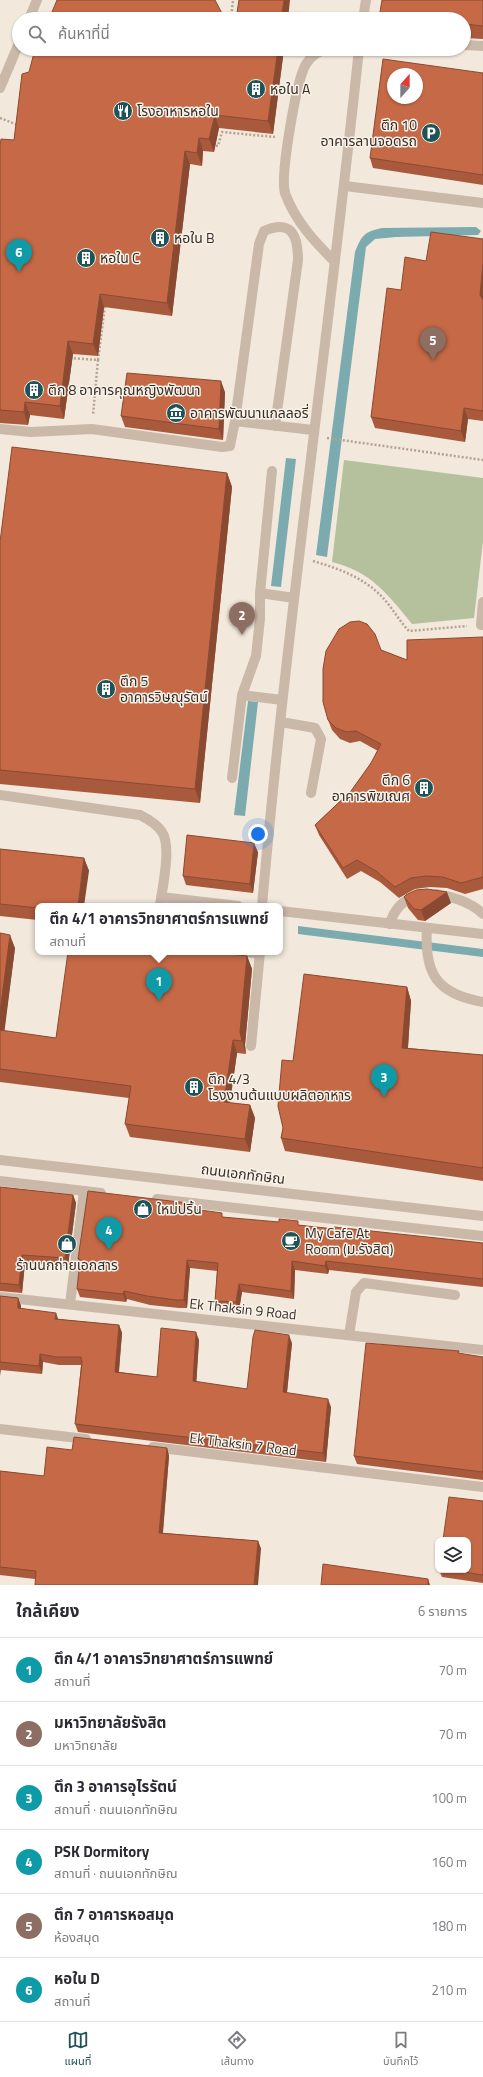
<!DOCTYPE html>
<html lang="th">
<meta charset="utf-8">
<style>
:root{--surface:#fff;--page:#f7f7f7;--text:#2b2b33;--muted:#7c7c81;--line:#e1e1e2;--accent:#1e5358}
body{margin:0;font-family:"Titillium Web","Noto Sans Thai",sans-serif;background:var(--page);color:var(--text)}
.controls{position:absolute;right:12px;bottom:12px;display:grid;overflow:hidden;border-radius:8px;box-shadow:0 1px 3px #0004}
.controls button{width:36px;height:36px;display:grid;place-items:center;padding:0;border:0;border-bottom:1px solid var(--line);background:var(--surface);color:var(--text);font:20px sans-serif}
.compass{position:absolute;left:387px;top:68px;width:36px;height:36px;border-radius:50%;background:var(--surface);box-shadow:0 1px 3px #0004;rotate:21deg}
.you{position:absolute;left:258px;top:834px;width:14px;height:14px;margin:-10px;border:3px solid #fff;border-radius:50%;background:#1a73e8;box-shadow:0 0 0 6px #1a73e833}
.badge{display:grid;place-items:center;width:26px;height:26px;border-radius:50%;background:var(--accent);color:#fff;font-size:13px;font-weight:700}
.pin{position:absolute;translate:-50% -33px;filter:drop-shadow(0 1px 2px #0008)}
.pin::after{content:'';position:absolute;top:21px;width:14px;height:12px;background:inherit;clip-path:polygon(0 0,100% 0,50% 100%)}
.popup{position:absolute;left:35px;top:903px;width:248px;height:52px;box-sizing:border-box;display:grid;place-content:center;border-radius:8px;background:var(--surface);filter:drop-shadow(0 1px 3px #0005);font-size:13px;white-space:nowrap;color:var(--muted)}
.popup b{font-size:15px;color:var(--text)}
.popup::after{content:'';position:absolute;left:50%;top:100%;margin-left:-8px;border:8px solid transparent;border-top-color:var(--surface)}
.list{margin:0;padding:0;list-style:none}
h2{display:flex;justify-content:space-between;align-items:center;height:52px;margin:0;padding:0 16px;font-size:17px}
h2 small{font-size:13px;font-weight:400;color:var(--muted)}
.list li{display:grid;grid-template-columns:26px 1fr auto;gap:12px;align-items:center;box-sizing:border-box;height:64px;padding:0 16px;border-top:1px solid var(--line)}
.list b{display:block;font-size:15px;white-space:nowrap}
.list p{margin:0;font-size:13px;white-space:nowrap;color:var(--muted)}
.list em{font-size:13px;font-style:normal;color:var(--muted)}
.icon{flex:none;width:22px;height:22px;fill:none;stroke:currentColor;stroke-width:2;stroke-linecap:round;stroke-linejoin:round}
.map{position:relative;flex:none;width:483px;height:1585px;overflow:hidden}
.search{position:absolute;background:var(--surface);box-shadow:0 1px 3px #0004;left:12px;right:12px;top:12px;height:44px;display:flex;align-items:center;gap:10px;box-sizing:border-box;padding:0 14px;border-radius:22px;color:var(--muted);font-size:15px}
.sheet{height:436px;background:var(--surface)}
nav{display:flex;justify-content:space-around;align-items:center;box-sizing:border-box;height:56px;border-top:1px solid var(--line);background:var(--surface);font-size:11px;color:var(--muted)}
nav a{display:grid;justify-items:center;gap:2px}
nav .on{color:var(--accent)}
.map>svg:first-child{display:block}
</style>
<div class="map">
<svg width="483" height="1585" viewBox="0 0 483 1585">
<rect width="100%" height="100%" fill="#f2e8dc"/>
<path fill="#b4c19c" d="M344,460L483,478V541L474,618L412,624C387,593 371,572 332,562Z"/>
<path fill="#7babaf" d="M476,227L481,231L478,235L396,237L375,239L366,247L327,557L316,555L355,252C362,235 364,232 382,228Z
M286,458L296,459L281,587L271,586Z
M248,701L258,702L245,816L234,815Z
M298,926L483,949V957L298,934Z"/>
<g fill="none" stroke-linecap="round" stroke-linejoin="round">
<path stroke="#b6a292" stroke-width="2.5" stroke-dasharray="2 2" stroke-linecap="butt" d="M231,19L233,0
M0,118L18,125
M212,145L218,146L222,132L275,137
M70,358L98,360L93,415
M98,360L105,305
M327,438L483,460
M313,561C340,569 365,578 384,599C393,609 400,622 409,631L467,626"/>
<path stroke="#cab8a8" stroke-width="10" d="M281,722L315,728L321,739L311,793
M436,894C454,897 471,902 483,914
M390,924C394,909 403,900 417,895
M349,1335L356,1292L364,1283L455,1295"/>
<path stroke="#cab8a8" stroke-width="10" d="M29,19L37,0
M363,19L366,0
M464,45L483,46
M325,49C317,53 311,56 306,64C296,81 280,176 285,193C295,221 315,242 335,262
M0,88L19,43
M345,186L483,203
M235,421L259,244L264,231C292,219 298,236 298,260L275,426
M0,429L31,432L92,429L222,447L230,446L235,421L313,430
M272,471L260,593L294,598
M483,602L481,625H483
M242,695L256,656L260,619V593
M232,778L242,695L282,700
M0,795L140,815C148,819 157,824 162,832C172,847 162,888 160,906
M161,897L238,906
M262,906C287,620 329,335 359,49
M280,911L483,934
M427,928C424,974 437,994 483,1002
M248,952L260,954
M251,1046L260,952
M0,1297L483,1350
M70,1304L84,1191
M0,1429L86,1439
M153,1447L483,1487"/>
<path stroke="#cab8a8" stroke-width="10" d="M0,1160L483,1216
M0,1181L101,1193
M157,1199L483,1236"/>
</g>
<path fill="#a95a3d" d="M483,0V39L464,38V19H379V18Z
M284,49L273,134L219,128L214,152L203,151L202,166L190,164L172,316L104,307L98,356L73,354L64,419L30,415L28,425L0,423V145L14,140Z
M483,73V185L373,168L370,158Z
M483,239V421L468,419L465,442L375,428L371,417L401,290L426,261Z
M225,392L223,440L125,427L121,416Z
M227,473L232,487L200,803L0,784V542Z
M483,637V889L465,894L447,888L430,887L415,889L399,898L380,882L361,871L347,879L319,835L315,825L351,791L371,763L378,751L360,741L350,743L340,739L332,730L328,720L381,650L407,660Z
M0,849L84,858L89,871L38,906V920L0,916Z
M258,852L253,893L186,885L183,876Z
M404,897L451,903L425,921L418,920L408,908Z
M0,933L15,948L4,1031L56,1038L247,956L252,969L245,1045L246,1054L237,1053L230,1103L250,1105L255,1118L250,1152L130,1137L125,1124L129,1098L0,1082Z
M407,987L411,1001L408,1048L483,1055V1181L285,1151L281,1138L283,1128L293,1061Z
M0,1187L73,1195L76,1203L68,1266L25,1263L22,1293L0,1291Z
M187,1203L189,1209L224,1217L334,1229L483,1243V1287L329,1270L328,1274L295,1270L294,1299L242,1292L239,1310H218L215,1301L217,1271L190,1268L187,1308H179L150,1305L127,1299L126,1302L80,1297L77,1289L80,1264L78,1259Z
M0,1296L18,1298L21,1306V1308L58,1319L119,1325L122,1333L119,1372L157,1377L199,1340L196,1382L247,1389L292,1343L287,1393L331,1407L326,1462L78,1432L75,1424L81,1365H59L43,1362L42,1374L1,1370L0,1376Z
M459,1354L483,1357V1480L357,1464L354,1456Z
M167,1448L169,1456L163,1533L258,1541L261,1549L35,1579L0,1575V1471L44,1476L72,1450Z
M483,1501V1583L442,1577L439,1570H468Z"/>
<path fill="#8a4a32" d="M284,0H290L288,19H281Z
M278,49H284L273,134L268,121Z
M215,115L219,128L214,152L209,139Z
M199,138L203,151L202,166L197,153Z
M185,151L190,164L172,316L167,303Z
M483,263V304L480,295Z
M100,294L104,307L98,356L93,344Z
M68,341L73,354L64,419L60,406Z
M221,381L225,392L223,440L219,429Z
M25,402L30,415L28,425L24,412Z
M464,408L468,419L465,442L461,431Z
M227,473L232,487L200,803L195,789Z
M254,843L258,852L253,893L250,884Z
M84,858L89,871L84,906H78Z
M447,892L451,903L425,921L421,910Z
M10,935L15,948L3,1043L0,1036V1013Z
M247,956L252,969L245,1045L246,1054L242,1041L240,1032Z
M407,987L411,1001L407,1061L402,1048Z
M233,1040L237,1053L228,1115L224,1102Z
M250,1105L255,1118L250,1152L245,1139Z
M73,1195L76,1203L68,1266L65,1258Z
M187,1203L190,1211L186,1208Z
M22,1255L25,1263L22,1293L19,1285Z
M187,1260L190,1268L187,1308L184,1300Z
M292,1261L295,1270L294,1299L291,1291Z
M326,1261L329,1270L328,1274L325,1266Z
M239,1284L242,1292L239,1310L236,1302Z
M124,1291L127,1299L126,1302L123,1294Z
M18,1298L21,1306V1316L18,1308Z
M56,1313L59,1321L55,1319Z
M119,1325L122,1333L118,1380L115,1372Z
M196,1332L199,1340L196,1389L193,1381Z
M289,1335L292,1343L286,1401L283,1392Z
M40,1354L43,1362L42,1374L39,1366Z
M328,1399L331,1407L326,1462L323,1453Z
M167,1448L169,1456L162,1541L159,1533Z
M258,1541L261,1549L258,1585H254Z
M428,1579L430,1585H428Z"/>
<path fill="#c56947" stroke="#8a4a32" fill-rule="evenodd" d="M57,0H215L225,19H49Z
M239,0H284L281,19H236Z
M382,0H483V26L464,24V19H391L379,18Z
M35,49H278L268,121L215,115L209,139L199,138L197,153L185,151L167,303L100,294L93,344L68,341L60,406L25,402L24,412L0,410V145L1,139L14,140L22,74L29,72Z
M383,59L483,73V175L370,158ZM393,74H417V98H393Z
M431,232L483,239V263L480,295L483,300V411L464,408L461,431L371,417L387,288L401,290L405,257L426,261Z
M127,373L221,381L219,429L121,416Z
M12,447L227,473L195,789L0,770V542Z
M359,621L367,624L375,634L381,650L407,660V640L483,637V877L461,883L443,877L426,876L411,878L395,887L376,871L357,860L343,868L315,825L351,791L371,763L381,744L356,731L346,732L336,728L328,720L323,702V669L326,651L339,629L350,622Z
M187,835L254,843L250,884L183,876Z
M0,849L84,858L78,906H38V908L0,904Z
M427,889L447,892L421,910L414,909L404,897L406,895L416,890Z
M0,933L10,935L0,1013Z
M68,952H214L247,956L240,1032L242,1041L233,1040L224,1102L250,1105L245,1139L125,1124L131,1086L0,1069V1030L56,1038Z
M304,974L407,987L402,1048L483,1055V1168L281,1138L283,1128L278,1106L282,1060L293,1061Z
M0,1187L73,1195L65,1258L22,1255L19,1285L0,1283Z
M88,1191L187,1203L186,1208L222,1213V1217L279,1222V1219L298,1221V1225L334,1229V1227L483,1243V1279L326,1261L325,1266L292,1261L291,1291L239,1284L236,1302L215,1301L218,1263L187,1260L184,1300H176L147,1296L124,1291L123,1294L77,1289L80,1259H78Z
M0,1296L18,1298V1308L56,1313L55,1319L119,1325L115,1372L157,1377L161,1328L196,1332L193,1381L247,1389L253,1337L255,1330L289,1335L283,1392L328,1399L323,1453L75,1424L82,1363L81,1357H56L40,1354L39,1366L0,1362Z
M366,1343L459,1351L458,1353L483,1357V1472L354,1456Z
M74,1437L167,1448L159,1533L258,1541L254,1585H35L36,1571L0,1567V1471L44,1476L47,1447L72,1450Z
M449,1497L483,1501V1575L450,1570H468V1540H443Z
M323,1564L428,1579V1585H321Z"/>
<defs>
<g id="building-disc" transform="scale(1)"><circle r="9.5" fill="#1e5358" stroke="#f9f2e8"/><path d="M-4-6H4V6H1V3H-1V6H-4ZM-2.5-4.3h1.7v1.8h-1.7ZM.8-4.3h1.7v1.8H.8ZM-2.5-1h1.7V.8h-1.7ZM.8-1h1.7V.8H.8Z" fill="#fff"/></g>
<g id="restaurant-disc" transform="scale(1)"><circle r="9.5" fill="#1e5358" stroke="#f9f2e8"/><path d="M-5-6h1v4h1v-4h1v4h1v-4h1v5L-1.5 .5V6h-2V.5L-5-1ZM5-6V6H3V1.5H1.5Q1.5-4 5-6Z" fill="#fff"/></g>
<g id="parking-disc" transform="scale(1)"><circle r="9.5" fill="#1e5358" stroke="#f9f2e8"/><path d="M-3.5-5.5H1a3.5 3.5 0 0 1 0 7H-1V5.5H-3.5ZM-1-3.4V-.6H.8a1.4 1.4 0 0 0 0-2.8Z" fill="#fff"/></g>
<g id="museum-disc" transform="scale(1)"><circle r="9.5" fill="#1e5358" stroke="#f9f2e8"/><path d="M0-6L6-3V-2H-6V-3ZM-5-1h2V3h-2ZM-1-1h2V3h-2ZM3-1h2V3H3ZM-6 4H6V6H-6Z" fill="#fff"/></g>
<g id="shop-disc" transform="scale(1)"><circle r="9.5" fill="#1e5358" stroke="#f9f2e8"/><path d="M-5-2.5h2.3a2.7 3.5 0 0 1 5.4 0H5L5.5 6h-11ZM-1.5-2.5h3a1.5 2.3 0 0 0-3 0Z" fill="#fff"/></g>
<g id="cafe-disc" transform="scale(1)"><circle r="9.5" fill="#1e5358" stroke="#f9f2e8"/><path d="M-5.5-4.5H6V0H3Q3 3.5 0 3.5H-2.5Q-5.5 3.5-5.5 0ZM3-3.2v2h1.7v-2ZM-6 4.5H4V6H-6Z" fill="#fff"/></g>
</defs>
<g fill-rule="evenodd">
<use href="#building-disc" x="256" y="89"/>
<use href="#restaurant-disc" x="123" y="111"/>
<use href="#parking-disc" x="431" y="133"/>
<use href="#building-disc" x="160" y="238"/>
<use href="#building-disc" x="86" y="258"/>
<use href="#building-disc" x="34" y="390"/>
<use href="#museum-disc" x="176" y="413"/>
<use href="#building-disc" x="106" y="689"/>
<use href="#building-disc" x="424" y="788"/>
<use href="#building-disc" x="194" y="1087"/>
<use href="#shop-disc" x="143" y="1209"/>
<use href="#cafe-disc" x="291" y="1241"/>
<use href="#shop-disc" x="67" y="1244"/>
</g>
<g text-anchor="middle" stroke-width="3" stroke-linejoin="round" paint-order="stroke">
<g font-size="14" fill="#372d28" stroke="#f9f2e8" text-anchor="start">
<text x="270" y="94">หอใน A</text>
<text x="137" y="116">โรงอาหารหอใน</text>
<text x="417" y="130" text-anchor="end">ตึก 10<tspan x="417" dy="16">อาคารลานจอดรถ</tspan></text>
<text x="174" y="243">หอใน B</text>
<text x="100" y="263">หอใน C</text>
<text x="48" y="395">ตึก 8 อาคารคุณหญิงพัฒนา</text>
<text x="190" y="418">อาคารพัฒนาแกลลอรี่</text>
<text x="120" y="686">ตึก 5<tspan x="120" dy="16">อาคารวิษณุรัตน์</tspan></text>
<text x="410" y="785" text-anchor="end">ตึก 6<tspan x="410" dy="16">อาคารพิฆเณศ</tspan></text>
<text x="208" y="1084">ตึก 4/3<tspan x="208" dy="16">โรงงานต้นแบบผลิตอาหาร</tspan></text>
<text x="157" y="1214">ใหม่ปริ้น</text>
<text x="305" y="1238">My Cafe At<tspan x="305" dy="16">Room (ม.รังสิต)</tspan></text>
<text x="67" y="1270" text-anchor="middle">ร้านนกถ่ายเอกสาร</text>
</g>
<g font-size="14" fill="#372d28" stroke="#f9f2e8">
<text transform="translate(243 1174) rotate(7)" y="5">ถนนเอกทักษิณ</text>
<text transform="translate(243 1309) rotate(6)" y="5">Ek Thaksin 9 Road</text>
<text transform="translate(243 1444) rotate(7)" y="5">Ek Thaksin 7 Road</text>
</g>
</g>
</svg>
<div class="controls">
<button><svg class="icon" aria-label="layers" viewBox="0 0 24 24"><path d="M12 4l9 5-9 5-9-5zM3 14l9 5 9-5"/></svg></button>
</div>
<svg class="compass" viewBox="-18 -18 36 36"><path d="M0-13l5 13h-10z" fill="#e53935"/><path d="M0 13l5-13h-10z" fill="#7c7c81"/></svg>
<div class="you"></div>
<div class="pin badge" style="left:159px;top:1001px;background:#0f9aa8">1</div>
<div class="popup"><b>ตึก 4/1 อาคารวิทยาศาตร์การแพทย์</b>สถานที่</div>
<div class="pin badge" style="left:242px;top:635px;background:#8d6e63">2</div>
<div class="pin badge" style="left:384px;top:1097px;background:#0f9aa8">3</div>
<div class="pin badge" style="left:109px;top:1250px;background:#0f9aa8">4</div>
<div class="pin badge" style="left:433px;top:360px;background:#8d6e63">5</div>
<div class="pin badge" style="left:19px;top:272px;background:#0f9aa8">6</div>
<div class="search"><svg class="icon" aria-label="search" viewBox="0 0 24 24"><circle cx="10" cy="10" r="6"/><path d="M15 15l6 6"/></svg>ค้นหาที่นี่</div>
</div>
<section class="sheet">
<h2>ใกล้เคียง<small>6 รายการ</small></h2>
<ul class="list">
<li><span class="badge" style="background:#0f9aa8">1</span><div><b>ตึก 4/1 อาคารวิทยาศาตร์การแพทย์</b><p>สถานที่</p></div><em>70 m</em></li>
<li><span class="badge" style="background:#8d6e63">2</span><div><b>มหาวิทยาลัยรังสิต</b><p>มหาวิทยาลัย</p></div><em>70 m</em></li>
<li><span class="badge" style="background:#0f9aa8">3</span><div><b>ตึก 3 อาคารอุไรรัตน์</b><p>สถานที่ · ถนนเอกทักษิณ</p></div><em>100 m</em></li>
<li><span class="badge" style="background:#0f9aa8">4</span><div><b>PSK Dormitory</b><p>สถานที่ · ถนนเอกทักษิณ</p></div><em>160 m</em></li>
<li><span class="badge" style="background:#8d6e63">5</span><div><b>ตึก 7 อาคารหอสมุด</b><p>ห้องสมุด</p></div><em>180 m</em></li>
<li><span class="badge" style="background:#0f9aa8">6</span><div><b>หอใน D</b><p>สถานที่</p></div><em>210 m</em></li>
</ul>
</section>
<nav>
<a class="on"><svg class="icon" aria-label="map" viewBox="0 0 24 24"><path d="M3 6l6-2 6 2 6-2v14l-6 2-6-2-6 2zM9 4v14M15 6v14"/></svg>แผนที่</a>
<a><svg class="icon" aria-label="directions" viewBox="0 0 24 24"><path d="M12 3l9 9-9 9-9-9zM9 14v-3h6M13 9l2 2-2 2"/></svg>เส้นทาง</a>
<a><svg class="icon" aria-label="saved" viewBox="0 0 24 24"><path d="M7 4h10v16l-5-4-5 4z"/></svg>บันทึกไว้</a>
</nav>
